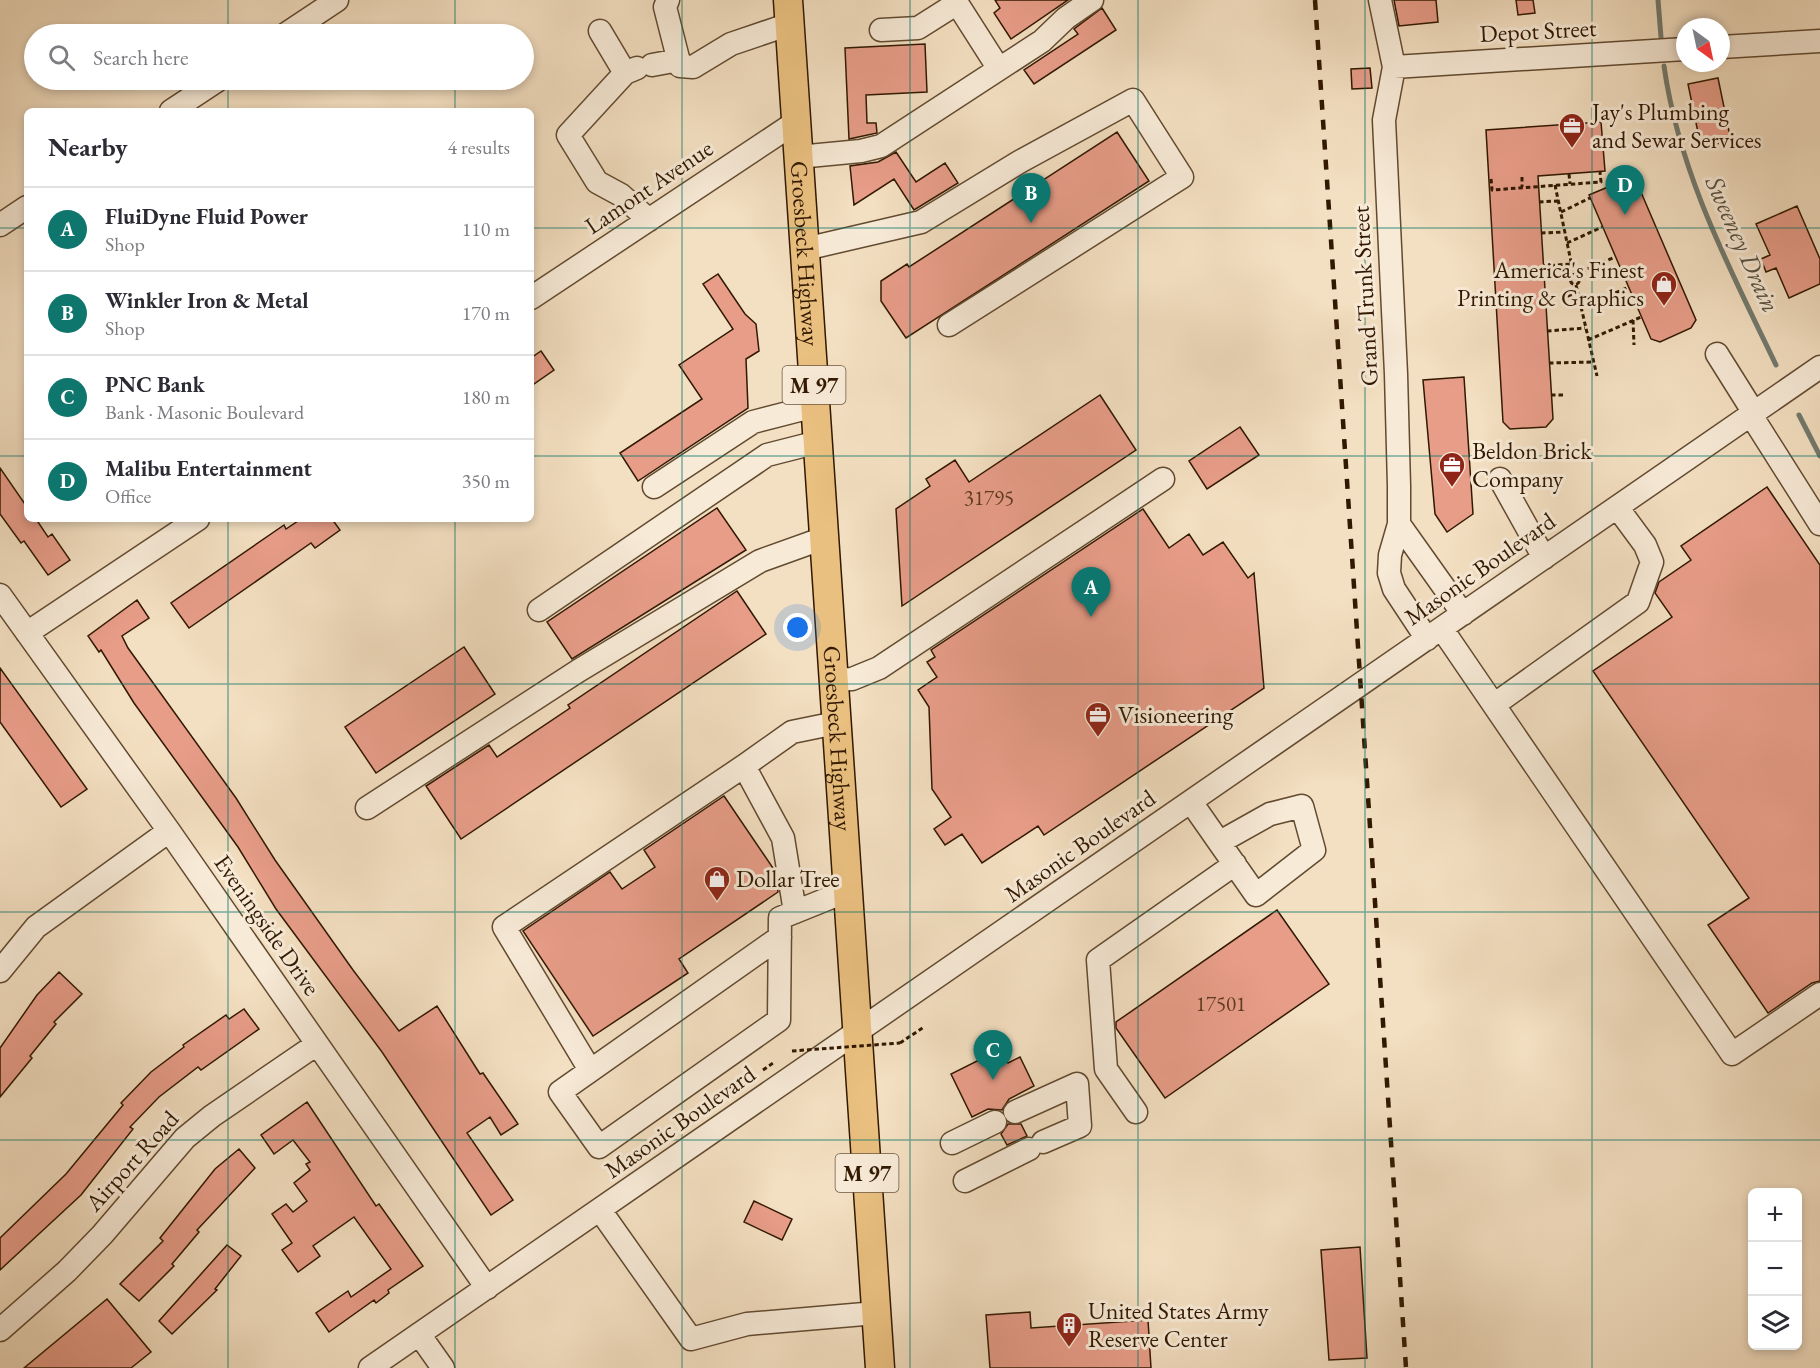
<!DOCTYPE html>
<meta charset="utf-8">
<style>
:root{--surface:#fff;--page:#f7f7f7;--text:#2b2b33;--muted:#7c7c81;--line:#e1e1e2;--accent:#0f766e}
body{margin:0;font-family:"EB Garamond",serif;background:var(--page);color:var(--text)}
.controls{position:absolute;right:18px;bottom:18px;display:grid;overflow:hidden;border-radius:9px;box-shadow:0 3px 9px #0003}
.controls button{width:54px;height:54px;display:grid;place-items:center;padding:0;border:0;border-bottom:2px solid var(--line);background:var(--surface);color:var(--text);font:30px sans-serif}
.compass{position:absolute;left:1676px;top:18px;width:54px;height:54px;border-radius:50%;background:var(--surface);box-shadow:0 3px 9px #0003;rotate:147deg}
.you{position:absolute;left:798px;top:628px;width:21px;height:21px;margin:-15px;border:4px solid #fff;border-radius:50%;background:#1a73e8;box-shadow:0 0 0 9px #1a73e833}
.badge{display:grid;place-items:center;width:39px;height:39px;border-radius:50%;background:var(--accent);color:#fff;font-size:20px;font-weight:700}
.pin{position:absolute;translate:-50% -50px;filter:drop-shadow(0 2px 3px #0008)}
.pin::after{content:'';position:absolute;top:32px;width:21px;height:18px;background:inherit;clip-path:polygon(0 0,100% 0,50% 100%)}
.list{margin:0;padding:0;list-style:none}
h2{display:flex;justify-content:space-between;align-items:center;height:78px;margin:0;padding:0 24px;font-size:26px}
h2 small{font-size:20px;font-weight:400;color:var(--muted)}
.list li{display:grid;grid-template-columns:39px 1fr auto;gap:18px;align-items:center;box-sizing:border-box;height:84px;padding:0 24px;border-top:2px solid var(--line)}
.list b{display:block;font-size:22px;white-space:nowrap}
.list p{margin:0;font-size:20px;white-space:nowrap;color:var(--muted)}
.list em{font-size:20px;font-style:normal;color:var(--muted)}
.icon{flex:none;width:33px;height:33px;fill:none;stroke:currentColor;stroke-width:2;stroke-linecap:round;stroke-linejoin:round}
.map{position:relative;flex:none;width:1820px;height:1368px;overflow:hidden}
.search{position:absolute;background:var(--surface);box-shadow:0 3px 9px #0003;left:24px;top:24px;width:510px;height:66px;display:flex;align-items:center;gap:15px;box-sizing:border-box;padding:0 21px;border-radius:33px;color:var(--muted);font-size:22px}
.panel{position:absolute;background:var(--surface);box-shadow:0 3px 9px #0003;left:24px;top:108px;width:510px;height:414px;border-radius:9px}
.map>svg:first-child{display:block}
</style>
<div class="map">
<svg width="1820" height="1368" viewBox="0 0 1820 1368">
<rect width="100%" height="100%" fill="#f3dfc1"/>
<filter id="stains"><feTurbulence type="fractalNoise" baseFrequency=".00333" numOctaves="4"/><feColorMatrix values="0 0 0 0 .2 0 0 0 0 .09 0 0 0 0 .02 0 0 0 .5 -.17"/></filter>
<radialGradient id="worn" r=".72"><stop offset=".6" stop-color="#630" stop-opacity="0"/><stop offset="1" stop-color="#630" stop-opacity=".3"/></radialGradient>
<g fill="none" stroke-linecap="round" stroke-linejoin="round">
<path stroke="#727a6f" stroke-width="5" d="M1658,0L1661,37
M1664,66C1679,173 1730,269 1776,365
M1799,415L1820,456"/>
</g>
<path fill="#e89d89" stroke="#311800" stroke-width="1.5" d="M995,0H1068L1011,39L994,13L1000,8Z
M1394,0H1436L1438,22L1399,26Z
M1516,0H1533L1535,13L1518,15Z
M1102,8L1116,30L1034,84L1024,70L1078,34L1074,29Z
M925,44L927,92L866,95L867,123H876L877,133L849,139L845,48Z
M1370,68L1372,88L1352,89L1351,69Z
M1718,78L1731,141L1701,147L1688,84Z
M1601,122L1605,171L1538,176L1553,419L1546,427L1510,429L1503,422L1486,130Z
M1117,132L1149,181L906,338L881,301V281L907,264L909,267Z
M896,152L916,182L945,163L958,183L914,210L894,179L854,205L850,166L878,162Z
M1634,176L1696,320L1691,328L1660,342L1651,339L1589,195Z
M1797,206L1820,259V284L1789,298L1776,268L1766,272L1761,259L1770,255L1756,224Z
M718,274L745,314L756,324L759,351L746,359L748,408L638,481L620,453L702,399L679,365L733,329L703,284Z
M541,351L554,370L531,386V358Z
M1464,377L1473,514L1447,532L1435,514L1423,380Z
M1100,395L1136,450L902,606L896,509L930,486L926,479L955,460L969,482Z
M1240,427L1259,455L1207,489L1189,461Z
M0,468L27,507V519H36L48,537L52,534L70,560L48,575L24,541L21,543L0,514Z
M1767,487L1820,565V981L1812,983L1768,1013L1708,925L1749,898L1593,671L1672,617L1655,593L1659,582L1691,560L1681,546Z
M717,508L746,550L572,659L547,622Z
M1143,509L1169,548L1189,534L1203,555L1223,542L1248,578L1254,573L1264,688L1044,835L1038,826L982,863L962,834L945,845L934,829L951,817L932,789L929,707L918,690L937,677L927,662L935,657L931,650Z
M301,519H332L340,530L315,548L311,543L189,628L171,603L284,525L286,529Z
M737,591L766,634L461,839L426,786L489,745L497,757L570,708L568,705Z
M137,600L149,618L122,636L128,648L236,798L275,860L353,970L399,1031L437,1006L480,1074L483,1073L518,1124L501,1135L490,1117L467,1133L513,1200L491,1215L382,1052L276,909L238,847L134,703L101,650L99,652L88,636Z
M464,647L495,694L376,773L345,727Z
M0,668L87,789L61,807L0,722Z
M724,796L775,871L778,892L679,959L688,973L593,1036L523,931L610,872L622,889L655,867L644,850Z
M1277,910L1329,984L1165,1098L1116,1028V1022Z
M59,972L82,994L54,1022L56,1024L30,1056L32,1058L0,1097V1048L37,995Z
M244,1009L259,1029L201,1070L198,1067L159,1097L130,1127L133,1129L81,1195L0,1270V1238L66,1174L123,1105L121,1103L151,1072L184,1047L183,1045L226,1015L229,1019Z
M1004,1055L1008,1063L1020,1057L1034,1086L1009,1099L1002,1110L988,1109L972,1117L951,1074L987,1056L990,1062Z
M307,1102L376,1206L379,1204L423,1266L388,1290L389,1293L376,1303L374,1300L329,1332L316,1313L348,1291L351,1297L391,1269L354,1217L313,1246L320,1256L298,1272L282,1250L292,1243L272,1214L286,1204L293,1212L307,1201L294,1183L310,1170L306,1164L310,1162L293,1140L274,1154L261,1135Z
M1008,1124H1021L1027,1136L1007,1145L1001,1134Z
M239,1149L255,1168L197,1230L199,1232L172,1264L174,1266L139,1301L120,1284L163,1241L160,1238L215,1169Z
M754,1201L792,1219L782,1240L744,1222Z
M227,1245L241,1256L215,1289L217,1290L172,1334L159,1321Z
M1360,1247L1367,1358L1329,1360L1321,1250Z
M107,1299L151,1352L131,1368H24Z
M1030,1312L1031,1328L1148,1320L1151,1368H990L986,1315Z"/>
<g fill="none" stroke-linecap="round" stroke-linejoin="round">
<g stroke="#624a30" stroke-width="25">
<path id="minor" d="M668,0L665,7L680,66L693,67L731,44L790,24
M955,0L999,69
M1380,0L1394,67L1384,120L1396,374L1399,486V524L1390,555L1389,573L1394,589L1427,639
M881,30L918,28L956,4
M600,31L625,73
M286,34L337,0
M1721,47L1820,41
M652,65L679,60
M1394,67L1685,49
M637,68L625,73L568,135L597,182L621,195L649,220
M171,111L218,80
M798,157L861,151L881,146L1042,41L1066,18L1092,0
M0,225L27,207
M805,249L921,222L1021,161L1133,100L1182,177L949,325
M531,298L796,122
M1717,354L1754,413
M1751,415L1820,524
M1500,479L1544,558
M654,487L753,422L815,406
M1399,524L1463,614
M0,595L169,831L487,1288
M539,610L767,455L818,442
M1442,629L1732,1054L1820,994
M27,633L198,519
M833,680L852,679L879,668L1163,479
M1495,704L1638,602L1652,562L1645,545L1617,507
M1191,802L1256,895L1314,850L1302,806L1270,814L1220,842
M367,808L578,671L760,561L824,538
M795,912L783,838L744,766L792,732L836,723
M780,937L560,1092L599,1147L779,1020L780,918L847,891
M0,971L36,927L169,831
M590,1070L504,927L744,766
M1015,1112L1077,1084L1080,1126L1043,1142
M1136,1112L1106,1069L1098,960L1235,864
M952,1143L995,1122
M965,1181L1029,1149
M600,1210L691,1339L747,1324L876,1313
M0,1330L67,1271L102,1235L185,1138L212,1116L317,1044
M419,1334L443,1368
M370,1368L1820,367"/>
</g>
<g stroke="#311800" stroke-width="31">
<g id="major">
<path id="s1" d="M788,0L880,1368"/>
</g>
</g>
<path stroke="#311800" stroke-width="3" stroke-dasharray="4.5 3" stroke-linecap="butt" d="M1569,174L1570,184
M1522,177V187
M1491,179L1492,190L1601,182L1600,172
M1555,185L1574,276
M1539,202L1558,201
M1561,212L1590,198
M1541,233L1565,232
M1567,243L1602,227
M1543,266L1571,264
M1574,275L1615,257
M1570.5 280a4.5 4.5 0 1 1 9 0a4.5 4.5 0 1 1-9 0Z
M1576,285L1597,376
M1545,298L1578,295
M1581,308L1629,287
M1633,320L1634,345
M1547,331L1585,328
M1588,340L1641,317
M1549,363L1593,362
M1551,395H1565
M900,1043L924,1027
M763,1070L773,1063"/>
<use href="#minor" stroke="#f7ead7" stroke-width="22"/>
<use href="#major" stroke="#eac080" stroke-width="28"/>
<path stroke="#311800" stroke-width="4.5" stroke-dasharray="10 10" stroke-linecap="butt" d="M1315,0L1406,1368"/>
<path stroke="#311800" stroke-width="3" stroke-dasharray="4.5 3" stroke-linecap="butt" d="M792,1051L900,1043"/>
</g>
<path fill="none" stroke="#0f766e" stroke-width="1.5" stroke-opacity="0.55" d="M228,0V34M455,0V34M682,0V1368M910,0V1368M1138,0V1368M1365,0V1368M1592,0V1368M228,80V111M455,80V111M0,228H27M531,228H1820M0,456H27M531,456H1820M228,519V1368M455,519V1368M0,684H1820M0,912H1820M0,1140H1820"/>
<defs>
<g id="office-pin" transform="scale(1.35)"><path d="M0 17L-7.5 6A9.5 9.5 0 1 1 7.5 6Z" fill="#8f2418" stroke="#f7ead7"/><path d="M-6-3h4V-5.5h4V-3h4V5H-6ZM-1-4.5V-3h2v-1.5ZM-6 0V1H6V0Z" fill="#fff"/></g>
<g id="shop-pin" transform="scale(1.35)"><path d="M0 17L-7.5 6A9.5 9.5 0 1 1 7.5 6Z" fill="#8f2418" stroke="#f7ead7"/><path d="M-5-2.5h2.3a2.7 3.5 0 0 1 5.4 0H5L5.5 6h-11ZM-1.5-2.5h3a1.5 2.3 0 0 0-3 0Z" fill="#fff"/></g>
<g id="building-pin" transform="scale(1.35)"><path d="M0 17L-7.5 6A9.5 9.5 0 1 1 7.5 6Z" fill="#8f2418" stroke="#f7ead7"/><path d="M-4-6H4V6H1V3H-1V6H-4ZM-2.5-4.3h1.7v1.8h-1.7ZM.8-4.3h1.7v1.8H.8ZM-2.5-1h1.7V.8h-1.7ZM.8-1h1.7V.8H.8Z" fill="#fff"/></g>
</defs>
<g fill-rule="evenodd">
<use href="#office-pin" x="1572" y="126"/>
<use href="#shop-pin" x="1664" y="284"/>
<use href="#office-pin" x="1452" y="465"/>
<use href="#office-pin" x="1098" y="715"/>
<use href="#shop-pin" x="717" y="879"/>
<use href="#building-pin" x="1069" y="1325"/>
</g>
<g text-anchor="middle" stroke-width="6" stroke-linejoin="round" paint-order="stroke">
<g font-size="21" fill="#5f3922">
<text x="989" y="505">31795</text>
<text x="1221" y="1011">17501</text>
</g>
<g fill="#f7ead7" stroke="#6c5740" stroke-width="1.5">
<rect x="782.5" y="366" width="63" height="38" rx="4.5"/>
<rect x="835.5" y="1154" width="63" height="38" rx="4.5"/>
</g>
<g font-size="22" font-weight="bold" fill="#311800">
<text x="814" y="393">M 97</text>
<text x="867" y="1181">M 97</text>
</g>
<g font-size="24" fill="#311800" stroke="#f7ead7">
<text transform="translate(1538 31) rotate(-3)" y="8">Depot Street</text>
<text transform="translate(649 187) rotate(-34)" y="8">Lamont Avenue</text>
<text dy="8" stroke="none"><textPath href="#s1" startOffset="254">Groesbeck Highway</textPath></text>
<text transform="translate(1365 296) rotate(-93)" y="8">Grand Trunk Street</text>
<text transform="translate(1480 569) rotate(-35)" y="8">Masonic Boulevard</text>
<text dy="8" stroke="none"><textPath href="#s1" startOffset="740">Groesbeck Highway</textPath></text>
<text transform="translate(1080 846) rotate(-35)" y="8">Masonic Boulevard</text>
<text transform="translate(267 925) rotate(55)" y="8">Eveningside Drive</text>
<text transform="translate(680 1122) rotate(-35)" y="8">Masonic Boulevard</text>
<text transform="translate(132 1161) rotate(-48)" y="8">Airport Road</text>
</g>
<g font-size="24" fill="#311800" stroke="#f7ead7" text-anchor="start">
<text x="1592" y="120">Jay's Plumbing<tspan x="1592" dy="28">and Sewar Services</tspan></text>
<text x="1644" y="278" text-anchor="end">America's Finest<tspan x="1644" dy="28">Printing &amp; Graphics</tspan></text>
<text x="1472" y="459">Beldon Brick<tspan x="1472" dy="28">Company</tspan></text>
<text x="1118" y="723">Visioneering</text>
<text x="736" y="887">Dollar Tree</text>
<text x="1088" y="1319">United States Army<tspan x="1088" dy="28">Reserve Center</tspan></text>
</g>
<g font-size="26" font-style="italic" fill="#575141" stroke="#f7ead7">
<text transform="translate(1743 244) rotate(66)" y="9">Sweeney Drain</text>
</g>
</g>
<rect width="100%" height="100%" filter="url(#stains)"/>
<rect width="100%" height="100%" fill="url(#worn)"/>
</svg>
<div class="controls">
<button>+</button>
<button>−</button>
<button><svg class="icon" aria-label="layers" viewBox="0 0 24 24"><path d="M12 4l9 5-9 5-9-5zM3 14l9 5 9-5"/></svg></button>
</div>
<svg class="compass" viewBox="-18 -18 36 36"><path d="M0-13l5 13h-10z" fill="#e53935"/><path d="M0 13l5-13h-10z" fill="#7c7c81"/></svg>
<div class="you"></div>
<div class="pin badge" style="left:1091px;top:617px">A</div>
<div class="pin badge" style="left:1031px;top:223px">B</div>
<div class="pin badge" style="left:993px;top:1080px">C</div>
<div class="pin badge" style="left:1625px;top:215px">D</div>
<div class="search"><svg class="icon" aria-label="search" viewBox="0 0 24 24"><circle cx="10" cy="10" r="6"/><path d="M15 15l6 6"/></svg>Search here</div>
<section class="panel">
<h2>Nearby<small>4 results</small></h2>
<ul class="list">
<li><span class="badge">A</span><div><b>FluiDyne Fluid Power</b><p>Shop</p></div><em>110 m</em></li>
<li><span class="badge">B</span><div><b>Winkler Iron &amp; Metal</b><p>Shop</p></div><em>170 m</em></li>
<li><span class="badge">C</span><div><b>PNC Bank</b><p>Bank · Masonic Boulevard</p></div><em>180 m</em></li>
<li><span class="badge">D</span><div><b>Malibu Entertainment</b><p>Office</p></div><em>350 m</em></li>
</ul>
</section>
</div>
